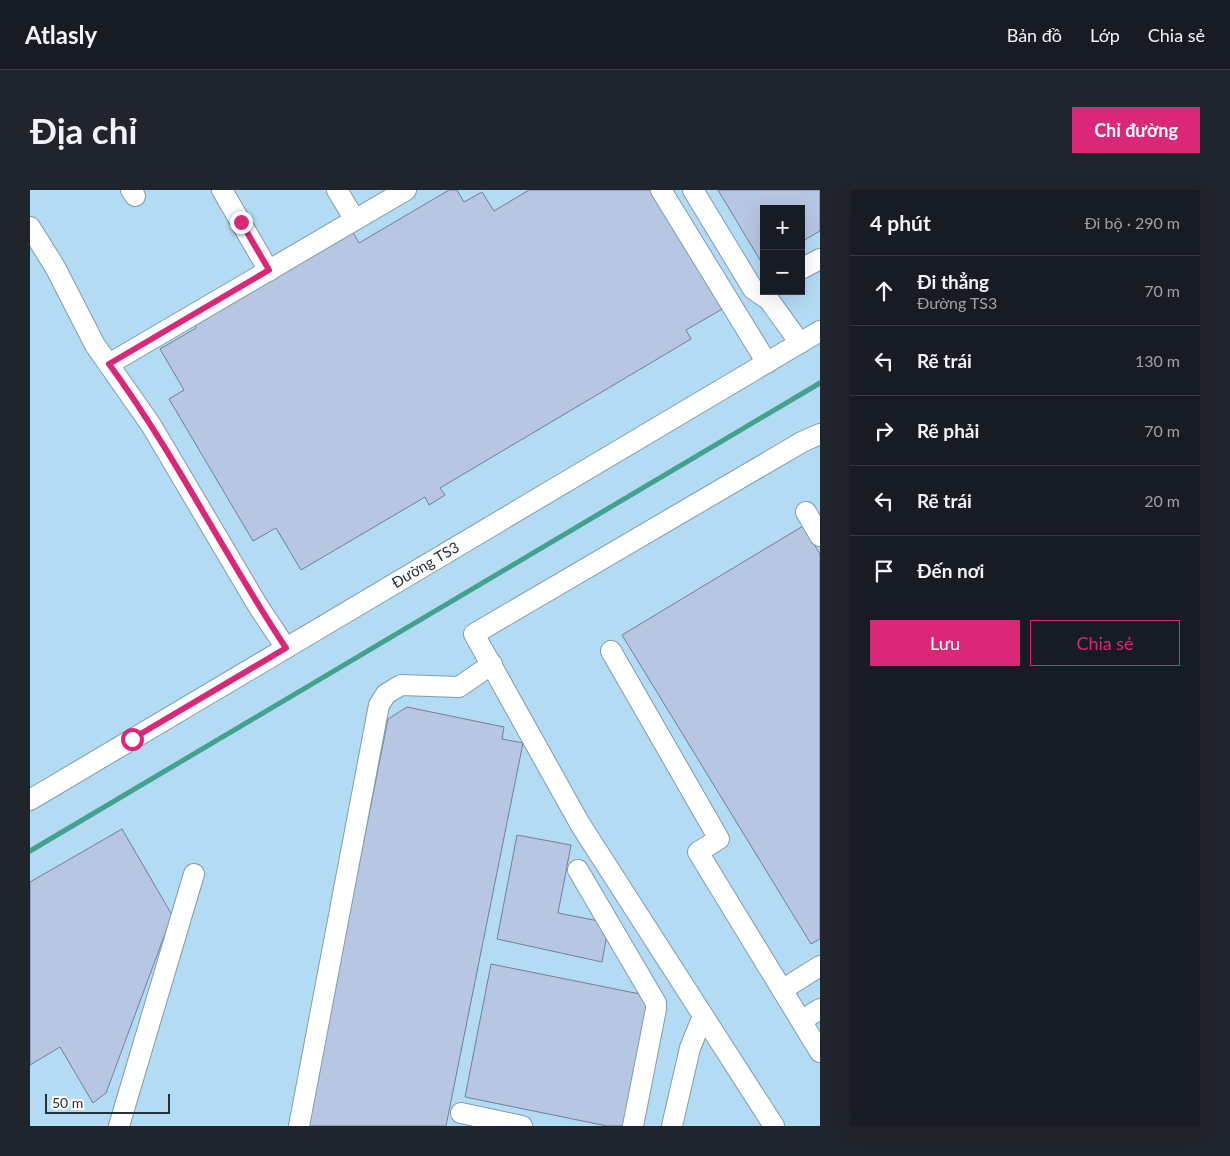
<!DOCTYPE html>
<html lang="vi">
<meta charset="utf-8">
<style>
:root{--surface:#171b24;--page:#20242c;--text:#f1f3f6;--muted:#9ea1a6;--line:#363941;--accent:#db2777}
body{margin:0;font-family:Lato,sans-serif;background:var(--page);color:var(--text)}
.controls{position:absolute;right:15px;top:15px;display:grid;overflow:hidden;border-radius:0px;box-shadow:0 5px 20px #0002}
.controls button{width:45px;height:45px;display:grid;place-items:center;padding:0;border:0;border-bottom:1px solid var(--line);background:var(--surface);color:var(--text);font:25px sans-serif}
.scale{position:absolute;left:15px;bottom:12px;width:125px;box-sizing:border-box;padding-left:5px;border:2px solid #253138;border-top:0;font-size:14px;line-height:18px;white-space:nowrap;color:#253138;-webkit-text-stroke:4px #fff;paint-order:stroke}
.stop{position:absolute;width:15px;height:15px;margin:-11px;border:4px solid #db2777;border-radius:50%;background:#fff}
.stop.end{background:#db2777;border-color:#fff;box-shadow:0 1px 5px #0008}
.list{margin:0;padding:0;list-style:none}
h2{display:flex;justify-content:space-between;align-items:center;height:65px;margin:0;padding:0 20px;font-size:21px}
h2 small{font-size:16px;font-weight:400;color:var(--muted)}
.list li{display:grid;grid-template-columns:32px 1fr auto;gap:15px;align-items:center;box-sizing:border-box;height:70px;padding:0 20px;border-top:1px solid var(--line)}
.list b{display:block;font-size:19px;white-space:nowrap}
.list p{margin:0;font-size:16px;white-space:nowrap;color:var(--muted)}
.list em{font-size:16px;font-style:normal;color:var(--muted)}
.actions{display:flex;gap:10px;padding:15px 20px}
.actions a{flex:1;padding:11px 0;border:1px solid var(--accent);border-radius:0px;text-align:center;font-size:18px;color:var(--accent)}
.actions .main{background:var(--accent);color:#fff}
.icon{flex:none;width:28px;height:28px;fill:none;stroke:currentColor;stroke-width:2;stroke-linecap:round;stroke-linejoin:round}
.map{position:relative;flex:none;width:790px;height:936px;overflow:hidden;border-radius:0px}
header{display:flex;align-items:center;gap:30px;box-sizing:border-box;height:70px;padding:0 25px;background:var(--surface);border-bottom:1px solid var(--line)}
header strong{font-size:24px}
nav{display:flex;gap:28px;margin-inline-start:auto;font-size:18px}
.intro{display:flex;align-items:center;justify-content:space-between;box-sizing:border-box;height:120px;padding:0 30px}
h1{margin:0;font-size:35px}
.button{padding:12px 22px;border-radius:0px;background:var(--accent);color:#fff;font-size:18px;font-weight:700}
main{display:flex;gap:30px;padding:0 30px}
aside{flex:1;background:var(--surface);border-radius:0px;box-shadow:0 5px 20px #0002}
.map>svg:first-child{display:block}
</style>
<header>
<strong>Atlasly</strong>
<nav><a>Bản đồ</a><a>Lớp</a><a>Chia sẻ</a></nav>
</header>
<div class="intro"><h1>Địa chỉ</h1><a class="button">Chỉ đường</a></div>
<main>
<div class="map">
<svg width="790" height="936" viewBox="0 0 790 936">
<rect width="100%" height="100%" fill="#c7e7fb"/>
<path fill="#b4dbf4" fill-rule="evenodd" d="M0,0H790V936H0ZM734,19H771V101H734Z"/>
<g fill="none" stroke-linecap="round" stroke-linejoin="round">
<path stroke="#43a18f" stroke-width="5" d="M0,661L790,193"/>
</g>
<path fill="#b7c6e2" stroke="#727f99" d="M419,0H427L434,12L452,2L464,21L499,0H623L694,118L656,140L661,149L410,298L415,305L399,315L395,307L271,380L246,338L223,351L139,209L154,200L130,159L166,138L163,132L321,39L329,53Z
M688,0H790V41L771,52V19H734L733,75Z
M773,336L790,364V749L781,754L592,445Z
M377,517L474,537L472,549L493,553L416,936H277L358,529Z
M92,639L142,725L76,903L63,913L30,857L0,875V692Z
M487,645L541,655L528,723L579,733L572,772L467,749Z
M461,774L620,806L593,936H577L435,907Z"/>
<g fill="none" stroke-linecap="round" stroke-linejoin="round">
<g stroke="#7f9db0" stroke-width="22">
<g id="minor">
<path d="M101,0L105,6"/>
<path d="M192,0L239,81"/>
<path d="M307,0L325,30"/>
<path d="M631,0L737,173"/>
<path d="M663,0L723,99L739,110L770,153"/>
<path d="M0,37L25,77L65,155L121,235L228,416L256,458"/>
<path d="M771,79L790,69"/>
<path d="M79,174L376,0"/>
<path d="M776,322L790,346"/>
<path d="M581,461L689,649L668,662L790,862"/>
<path id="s1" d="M0,610L790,141"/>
<path d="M548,680L626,813V819L603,936"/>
<path d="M752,800L790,776"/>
<path d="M771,831L790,819"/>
<path d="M431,923L492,936"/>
<path d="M89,936L164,684"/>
<path d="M269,936L349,515L356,504L371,495L429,497L462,474"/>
<path d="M642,936L660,858L673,826"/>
<path d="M744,936L550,634L444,444L772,252L790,244"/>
</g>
</g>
<use href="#minor" stroke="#fff" stroke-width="20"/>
</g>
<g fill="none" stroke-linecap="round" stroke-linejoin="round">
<path stroke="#db2777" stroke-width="6" d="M102,549L256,458C194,365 145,264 79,174L239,80L211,32"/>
</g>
<g text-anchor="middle" stroke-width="5" stroke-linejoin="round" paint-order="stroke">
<g font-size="15" fill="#253138" stroke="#fff">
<text dy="5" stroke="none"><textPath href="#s1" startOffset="460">Đường TS3</textPath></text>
</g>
</g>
</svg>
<div class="controls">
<button>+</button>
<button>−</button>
</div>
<div class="scale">50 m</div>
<div class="stop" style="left:102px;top:549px"></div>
<div class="stop end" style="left:211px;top:32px"></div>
</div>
<aside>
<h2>4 phút<small>Đi bộ · 290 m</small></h2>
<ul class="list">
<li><svg class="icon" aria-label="ahead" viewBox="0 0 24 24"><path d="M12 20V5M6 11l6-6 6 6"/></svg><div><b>Đi thẳng</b><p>Đường TS3</p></div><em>70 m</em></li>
<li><svg class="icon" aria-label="left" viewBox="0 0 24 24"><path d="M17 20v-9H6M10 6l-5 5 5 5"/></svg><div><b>Rẽ trái</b></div><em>130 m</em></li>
<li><svg class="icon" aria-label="right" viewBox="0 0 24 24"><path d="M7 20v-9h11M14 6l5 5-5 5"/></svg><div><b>Rẽ phải</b></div><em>70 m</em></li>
<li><svg class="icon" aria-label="left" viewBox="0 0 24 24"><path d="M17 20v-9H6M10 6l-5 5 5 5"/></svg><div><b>Rẽ trái</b></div><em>20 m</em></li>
<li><svg class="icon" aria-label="arrive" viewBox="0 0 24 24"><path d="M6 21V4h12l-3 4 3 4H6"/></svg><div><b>Đến nơi</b></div></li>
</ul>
<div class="actions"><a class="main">Lưu</a><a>Chia sẻ</a></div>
</aside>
</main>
